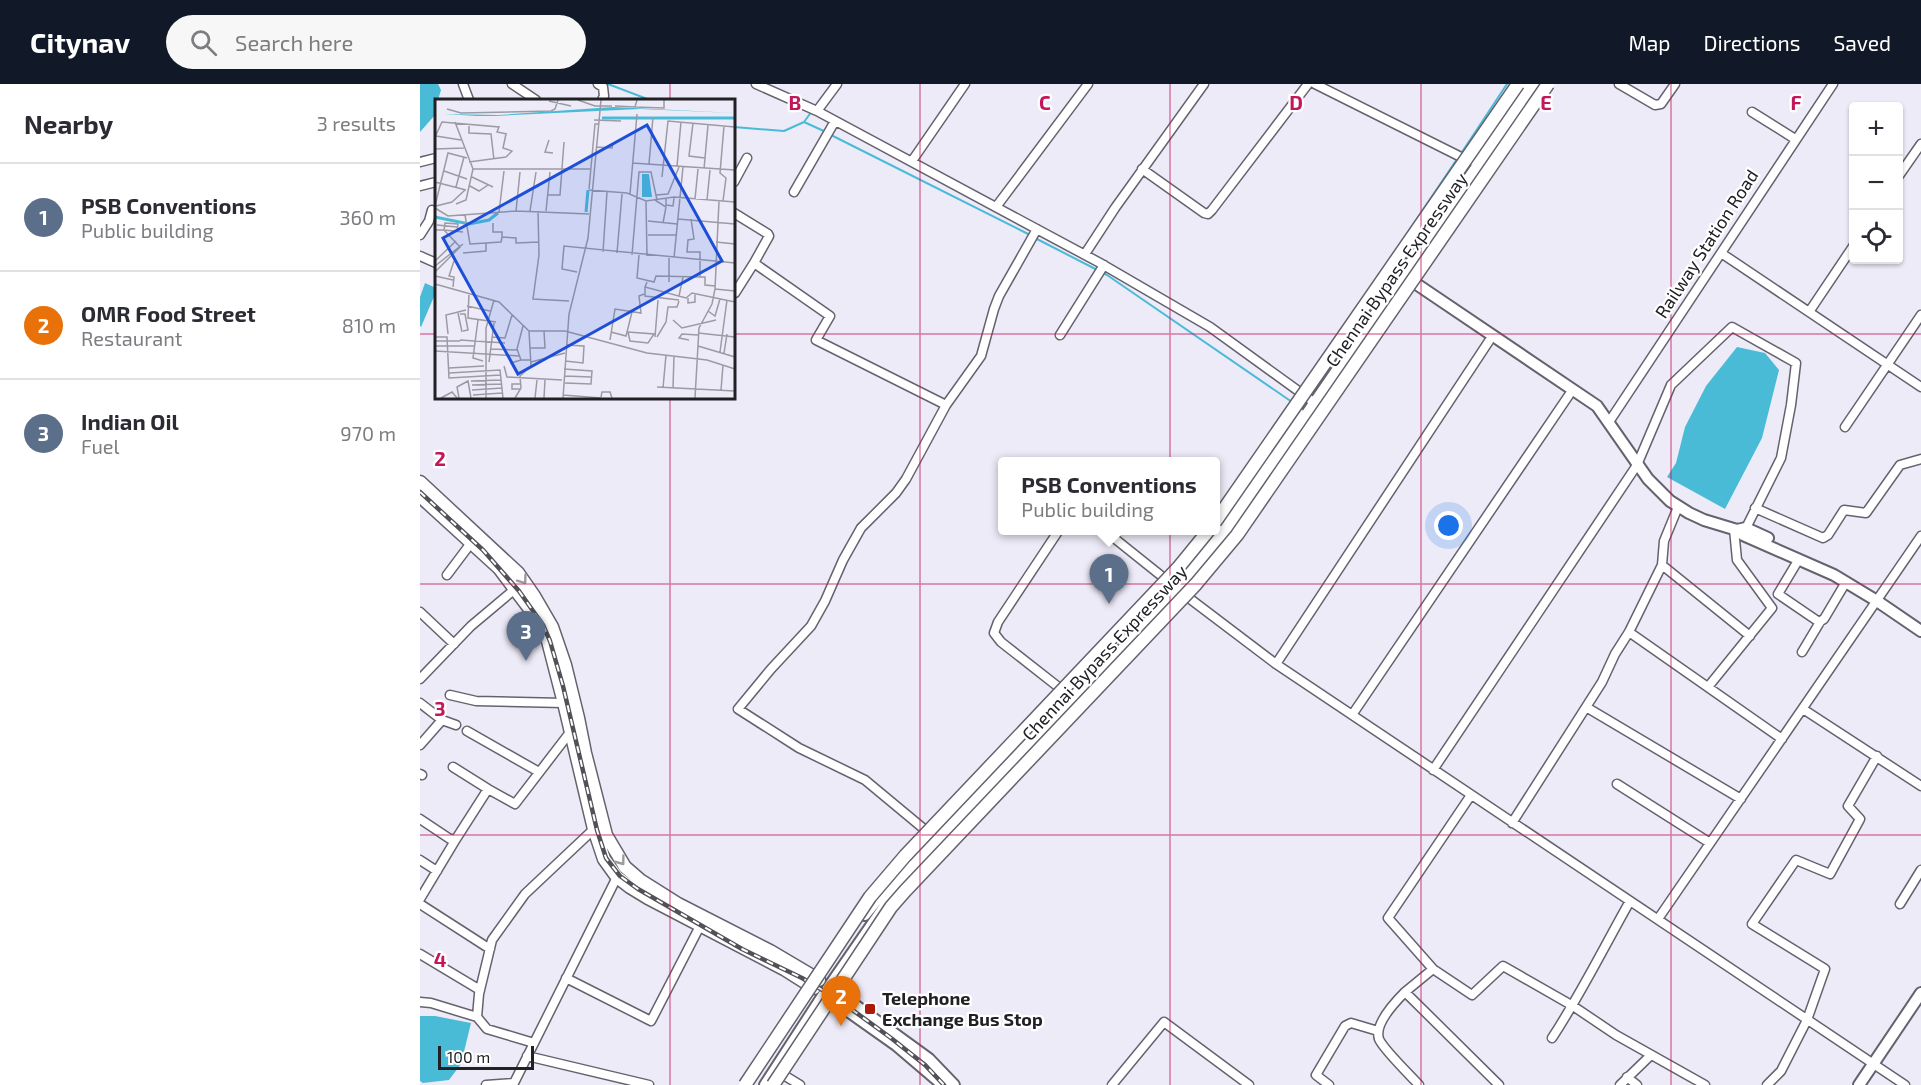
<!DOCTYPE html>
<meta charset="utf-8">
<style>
:root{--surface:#fff;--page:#f7f7f7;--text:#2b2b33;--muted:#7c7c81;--line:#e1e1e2;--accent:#111827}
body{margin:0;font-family:"Exo 2",sans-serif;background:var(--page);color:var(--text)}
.controls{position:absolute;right:18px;top:18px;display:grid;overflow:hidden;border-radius:6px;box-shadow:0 2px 4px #0004}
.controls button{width:54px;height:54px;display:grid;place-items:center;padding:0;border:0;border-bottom:2px solid var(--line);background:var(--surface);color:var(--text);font:30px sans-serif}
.scale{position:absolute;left:18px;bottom:15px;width:96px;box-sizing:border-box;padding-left:6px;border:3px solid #212025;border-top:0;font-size:16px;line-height:21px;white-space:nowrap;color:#212025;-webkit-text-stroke:4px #fff;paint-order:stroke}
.you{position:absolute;left:1029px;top:442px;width:21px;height:21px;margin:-15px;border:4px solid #fff;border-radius:50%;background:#1a73e8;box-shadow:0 0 0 9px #1a73e833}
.badge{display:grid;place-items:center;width:39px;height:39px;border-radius:50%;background:var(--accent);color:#fff;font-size:20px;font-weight:700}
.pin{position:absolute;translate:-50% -50px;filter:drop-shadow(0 2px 3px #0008)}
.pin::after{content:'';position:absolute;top:32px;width:21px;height:18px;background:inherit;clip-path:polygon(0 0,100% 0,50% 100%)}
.popup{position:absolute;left:578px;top:373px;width:222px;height:78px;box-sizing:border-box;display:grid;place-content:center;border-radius:6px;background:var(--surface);filter:drop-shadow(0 2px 4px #0005);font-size:20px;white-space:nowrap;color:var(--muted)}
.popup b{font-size:22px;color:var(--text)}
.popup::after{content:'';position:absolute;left:50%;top:100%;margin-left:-12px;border:12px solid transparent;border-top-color:var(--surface)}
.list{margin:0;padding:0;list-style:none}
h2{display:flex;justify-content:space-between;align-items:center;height:78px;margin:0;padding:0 24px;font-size:26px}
h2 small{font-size:20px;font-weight:400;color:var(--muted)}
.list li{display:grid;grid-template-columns:39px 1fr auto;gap:18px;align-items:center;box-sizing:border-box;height:108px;padding:0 24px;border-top:2px solid var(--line)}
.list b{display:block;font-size:22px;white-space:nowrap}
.list p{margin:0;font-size:20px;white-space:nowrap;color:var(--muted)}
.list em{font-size:20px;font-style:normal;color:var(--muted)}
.icon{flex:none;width:33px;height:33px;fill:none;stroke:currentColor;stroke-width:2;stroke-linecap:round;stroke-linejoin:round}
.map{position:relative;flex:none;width:1501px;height:1001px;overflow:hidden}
header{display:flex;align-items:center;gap:36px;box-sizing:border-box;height:84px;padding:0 30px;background:var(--accent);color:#fff}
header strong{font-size:28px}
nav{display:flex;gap:33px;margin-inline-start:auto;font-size:21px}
.search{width:420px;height:54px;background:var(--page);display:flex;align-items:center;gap:15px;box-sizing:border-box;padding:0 21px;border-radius:33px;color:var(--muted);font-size:22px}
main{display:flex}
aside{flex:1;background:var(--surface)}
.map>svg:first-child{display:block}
</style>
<header>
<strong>Citynav</strong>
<div class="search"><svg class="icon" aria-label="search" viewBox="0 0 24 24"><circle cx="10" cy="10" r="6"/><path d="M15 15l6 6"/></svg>Search here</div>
<nav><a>Map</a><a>Directions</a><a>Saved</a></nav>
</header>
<main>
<aside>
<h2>Nearby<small>3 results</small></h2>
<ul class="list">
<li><span class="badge" style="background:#5c6f8a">1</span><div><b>PSB Conventions</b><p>Public building</p></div><em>360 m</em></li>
<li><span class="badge" style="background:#e8710a">2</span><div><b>OMR Food Street</b><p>Restaurant</p></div><em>810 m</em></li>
<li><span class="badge" style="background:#5c6f8a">3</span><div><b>Indian Oil</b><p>Fuel</p></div><em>970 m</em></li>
</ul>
</aside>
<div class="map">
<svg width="1501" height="1001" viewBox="0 0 1501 1001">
<rect width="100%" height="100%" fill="#eeebf8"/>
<path fill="#49bbd7" d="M0,0H18L21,6L18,16H16L15,31L0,48Z
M5,199L16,204V208L1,243L0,242V213Z
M1317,263L1345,269L1359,286L1342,354L1305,425L1247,393L1256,379L1265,343L1286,302Z
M0,932H15L51,939L41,980L29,996L3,999L0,997Z"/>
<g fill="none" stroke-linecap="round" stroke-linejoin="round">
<path stroke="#49bbd7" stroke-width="2" d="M188,0L230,16
M403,12L412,0
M384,38L406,48
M314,43L364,47L384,38L392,27
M411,51L610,151
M1040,71L1087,0
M615,154L687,191L872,318
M980,160L1037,75"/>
<g stroke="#65626e" stroke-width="11">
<path id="minor" d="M43,0L49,16
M92,0L116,16
M178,0L183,3L184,12L182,16
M336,0L397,27L680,179L790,243L895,319
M895,0L1043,74
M1199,0L1235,21L1241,20L1255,0
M397,27L417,0
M1332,28L1375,55
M492,77L545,0
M0,78L16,74
M722,85L784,129L788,130L792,126L888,0
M1478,93L1501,60
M314,98L327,74
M0,102L16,98
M374,108L415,37
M576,123L668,0
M314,129L348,150L349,152L334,179
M0,151L9,137L12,126
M1301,169L1501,303
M665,170L695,124L784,0
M0,172L16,179
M314,208L315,209L334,179L410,232L396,256L526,321
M1389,228L1434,161
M640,251L684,181
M1189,338L1413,0
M1425,343L1501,231
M1335,424L1403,454L1408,451L1424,426L1446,429L1480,381L1501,375
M639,446L578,538L574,549L581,558L646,609
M684,446L749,498
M1379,475L1358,510L1399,538L1404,535L1426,498
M1242,481L1330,552
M27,491L51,459
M761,508L856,580L1485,1001
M0,528L34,560
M1209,548L1362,655
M1382,568L1400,538
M856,580L1069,257
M0,595L51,542L95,505
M1288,603L1352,524L1317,476L1314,445
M30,611L56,617L144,619
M0,619L22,636L36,641
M1166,623L1321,715
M1383,625L1501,702
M932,631L1149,311
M47,647L119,688
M0,661L22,636
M33,683L68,705
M1013,686L1217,381L1251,301L1312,243L1376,279L1371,321L1361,374L1324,448
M0,690L2,691
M1197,700L1290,759
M1051,711L968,834L1013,885L1052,911L1083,882L1153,922L1196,951L1285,1001
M0,735L30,755H36L68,705L95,720L151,647
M1092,739L1182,598L1195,570L1209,548L1242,481L1244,457L1258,423
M510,750L445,696L379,664L318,625L351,585L391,542L405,517L423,476L441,444L476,409L486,395L526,321L561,272L574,225L579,212L617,145
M0,776L17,787
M0,815L36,755
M0,820L70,865
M1480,820L1501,786
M1238,835L1501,452
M0,870L60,906
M1013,885L985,908L1079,1001
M146,894L231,937L280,842
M985,908C975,918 954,940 959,955C963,965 990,991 999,1001
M0,918L11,919L57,933
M1132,954C1161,910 1184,863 1210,817
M114,959L67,945L57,933L59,910L72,856L105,810L174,745
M107,972L229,1001
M357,987L380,1001
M1207,993L1217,1001
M66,1001L94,999L197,793
M692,1001L744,938L829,1001
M909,1001L896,991L925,942L931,939L958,947
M1200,1001L1231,971
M1347,1001L1361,987L1387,936L1405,885L1332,840L1376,776L1410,790L1440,735L1428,722L1457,672"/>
</g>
<g stroke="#65626e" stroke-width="14">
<path id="major" d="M986,193L1177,322L1228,395L1250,417L1269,429L1284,436L1317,446L1323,451L1414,491L1457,517L1501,547
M1317,446L1326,444L1348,454
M747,506L796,447L878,328
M445,831L481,786L685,572
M410,903L509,975L534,1001
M404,910L476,961L523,1001
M345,1001L404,910L471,813L487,793L727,539L798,459L1003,161H1010
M1439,1001L1501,909"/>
</g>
<g stroke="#65626e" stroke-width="15">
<path id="highway" d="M1053,75L1106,0
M1003,161L1116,0
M0,398L98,489L114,512L132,543L145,581L158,634L165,669L186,751L205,783L220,796L258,820L350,867L399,896
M0,412L79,484L119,537L128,557L144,619L174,745L184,775L197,793L210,803L228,814L364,885L394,904"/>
</g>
<use href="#minor" stroke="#fff" stroke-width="8"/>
<use href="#major" stroke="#fff" stroke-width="10"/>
<use href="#highway" stroke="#fff" stroke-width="12"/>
<g stroke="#525158" stroke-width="4.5">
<path id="rail" d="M0,408L63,466L99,507L123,541L130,557L143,602L177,746L186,774L200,792L218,805L322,865L382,894L416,914L471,954L505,981L524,1001"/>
</g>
<use href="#rail" stroke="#fff" stroke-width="2" stroke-dasharray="7" stroke-linecap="butt"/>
<g stroke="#65626e" stroke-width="15" stroke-linecap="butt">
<path id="highway-bridge" d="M795,438L1098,0
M325,1001L450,813L485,772L758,484L789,446
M353,1001L471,823L485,807L776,500L817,451L1128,0"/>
</g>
<use href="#highway-bridge" stroke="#fff" stroke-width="12"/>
</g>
<defs><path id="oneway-chevron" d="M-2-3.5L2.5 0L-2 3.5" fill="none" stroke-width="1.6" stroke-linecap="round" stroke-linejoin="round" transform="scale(1.5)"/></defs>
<g stroke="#9b9b9d">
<use href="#oneway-chevron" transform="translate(103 496) rotate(54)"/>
<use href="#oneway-chevron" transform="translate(201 777) rotate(53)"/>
</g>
<path fill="none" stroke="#c2185b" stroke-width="1.5" stroke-opacity="0.55" d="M250,0V16M500,0V1001M750,0V1001M1001,0V1001M1251,0V1001M0,250H16M314,250H1501M250,314V1001M0,500H1501M0,751H1501"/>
<rect fill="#ab1b0b" stroke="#fff" stroke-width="2" x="444" y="919" width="12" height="12" rx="3"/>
<g text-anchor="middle" stroke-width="4.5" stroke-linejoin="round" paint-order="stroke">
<g font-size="18" fill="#212025" stroke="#fff">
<text transform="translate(1287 160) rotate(-57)" y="6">Railway Station Road</text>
<text transform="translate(977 186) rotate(-55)" y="6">Chennai Bypass Expressway</text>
<text transform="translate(685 569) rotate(-47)" y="6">Chennai Bypass Expressway</text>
</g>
<g font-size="18" font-weight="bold" fill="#212025" stroke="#fff" text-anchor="start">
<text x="462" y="921">Telephone<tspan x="462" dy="21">Exchange Bus Stop</tspan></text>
</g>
</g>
<g transform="translate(15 15)">
<rect width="300" height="300" fill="#eeebf8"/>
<path d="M178,8L300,14L205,10L60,17H42L9,15L63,16ZM207,75H214L217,98H207Z" fill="#49bbd7"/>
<path fill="none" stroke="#49bbd7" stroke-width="3" d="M167,19H300M151,113L153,91M0,118L34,125L54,121L63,114"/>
<path fill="none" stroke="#9c9aa4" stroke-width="1.5" d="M143,1L160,7H177M114,2L136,7M180,7L200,8L202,1M200,8L229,9V1M12,10L26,14L116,12L120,10L123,1M159,21L186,22M20,23L38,70H155M258,24L254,57L270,59M34,25V34L56,35L59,61M1,37L26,41M0,38L7,23L64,28L62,33L72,35M114,41L110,53L118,54M162,48L177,49L178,44M0,50L29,49M34,63L71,58L77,52L68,49L71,35M197,64L300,71M214,65L218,18M242,67L246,23M269,70L273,26M9,72L32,80M37,78L58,88M227,78L233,22L300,28M0,83L31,91M35,87L44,92L53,86M21,88L29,58M154,90L160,25H164M154,91L192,94L211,102L239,98L300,103M195,95L202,15M112,96H125L129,43M221,96L233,95L244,68M231,100V106L238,107L239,99M260,100L263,70M220,101L231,108L228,124M272,101L275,71M211,102L212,157M288,102L291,79L285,74L289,27M21,105L31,101L38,70M0,107L13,54L32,59M1,107L17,103L30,91M0,109L13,117L81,112L154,115M81,112L85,73M95,112L101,73M103,112L104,156L98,200L134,202M111,112L115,73M64,113L69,72M30,116L35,145L51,144M243,120L300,125M213,122L242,125M58,124V133H67V138M2,126L22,128M0,131H9L25,148L0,173M9,131L10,124L23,125L22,132M9,131L28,133M213,136H241M281,143L300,145M168,153L172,93M28,154L51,152V144L66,143L67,138L81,139V144L104,143M182,154L187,95M197,156L204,73H216L222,101M204,156L202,179L219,183L221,177L265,178V153H252L253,141L259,140L256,120M239,159L248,68M0,162L21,142M0,167L28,145M142,173L127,170L129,147L300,164M0,177L18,181M265,178H270V186L280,187M212,183L210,188L251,199L257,194L300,203M234,183V159M0,185L64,203L94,232H130M18,188L19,178L14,177L19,162M210,188V197L244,201M280,190L300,192M34,194L33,219L61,223M244,197L248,178M253,199V204L260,203V195M32,207L55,212M273,212L280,217L285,200M23,214L27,233M25,215H30L33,231L28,232M43,221L38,259L48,262M238,221L247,229L281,221M88,227L82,250L86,261H96M130,232L212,254L272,261L300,270M176,233L191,237L197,213M193,233L219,235L213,244L195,242ZM263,234L300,238M13,235L11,216L31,211M0,238H12L14,279L66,276M57,238L70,239L77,216M220,238L223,201M222,238L231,223L233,208H242L244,202M25,241L70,244M175,241L180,210L206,214L204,197L209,195M254,241L244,239L247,235L263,236M0,242H25M0,247H40M263,247L300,258M95,249H110L109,232M56,250L83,251M0,252L84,257M285,253L292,201M289,254L292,235M130,262L148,264L149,247L131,246M54,263L59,224M96,263L130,254M69,267L72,278L127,281M14,269L49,267M129,270L157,272L156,285L130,284M14,274L65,271L68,299M83,277L76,264L86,261M130,277L156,278M36,282L66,281M37,286L66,285M222,288L300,292M228,289L231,256M238,289L239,257M85,290H77V285H86M37,291L67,289M286,291L288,266M38,296L67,294M128,296L166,299M166,298L167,293H175L177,299M6,299L17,293L22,299M24,299L22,288L33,282L36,299M51,299V229L59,201M80,299L86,289L85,277L96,267L94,232M100,299L102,281M109,299L110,281M128,299L134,215L153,139L166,1M260,299L264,229L277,205L280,190L284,102"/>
<path fill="#1d4ed8" fill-opacity="0.15" stroke="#1d4ed8" stroke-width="3" d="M212,26L287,162L83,275L8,139Z"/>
<rect width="300" height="300" fill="none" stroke="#212025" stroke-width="3"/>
</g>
<g font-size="20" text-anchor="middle" font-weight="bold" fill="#c2185b" stroke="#fff" stroke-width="4.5" stroke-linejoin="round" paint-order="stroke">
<text x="375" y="26">B</text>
<text x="625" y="26">C</text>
<text x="876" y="26">D</text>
<text x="1126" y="26">E</text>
<text x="1376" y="26">F</text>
<text x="20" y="382">2</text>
<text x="20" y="632">3</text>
<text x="20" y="883">4</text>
</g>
</svg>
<div class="controls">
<button>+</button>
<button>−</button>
<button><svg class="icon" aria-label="locate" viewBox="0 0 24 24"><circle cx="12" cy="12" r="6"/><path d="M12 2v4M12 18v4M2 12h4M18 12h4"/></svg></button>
</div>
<div class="scale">100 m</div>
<div class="you"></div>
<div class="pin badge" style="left:689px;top:520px;background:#5c6f8a">1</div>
<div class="popup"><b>PSB Conventions</b>Public building</div>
<div class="pin badge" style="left:421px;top:942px;background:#e8710a">2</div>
<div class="pin badge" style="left:106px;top:577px;background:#5c6f8a">3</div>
</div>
</main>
